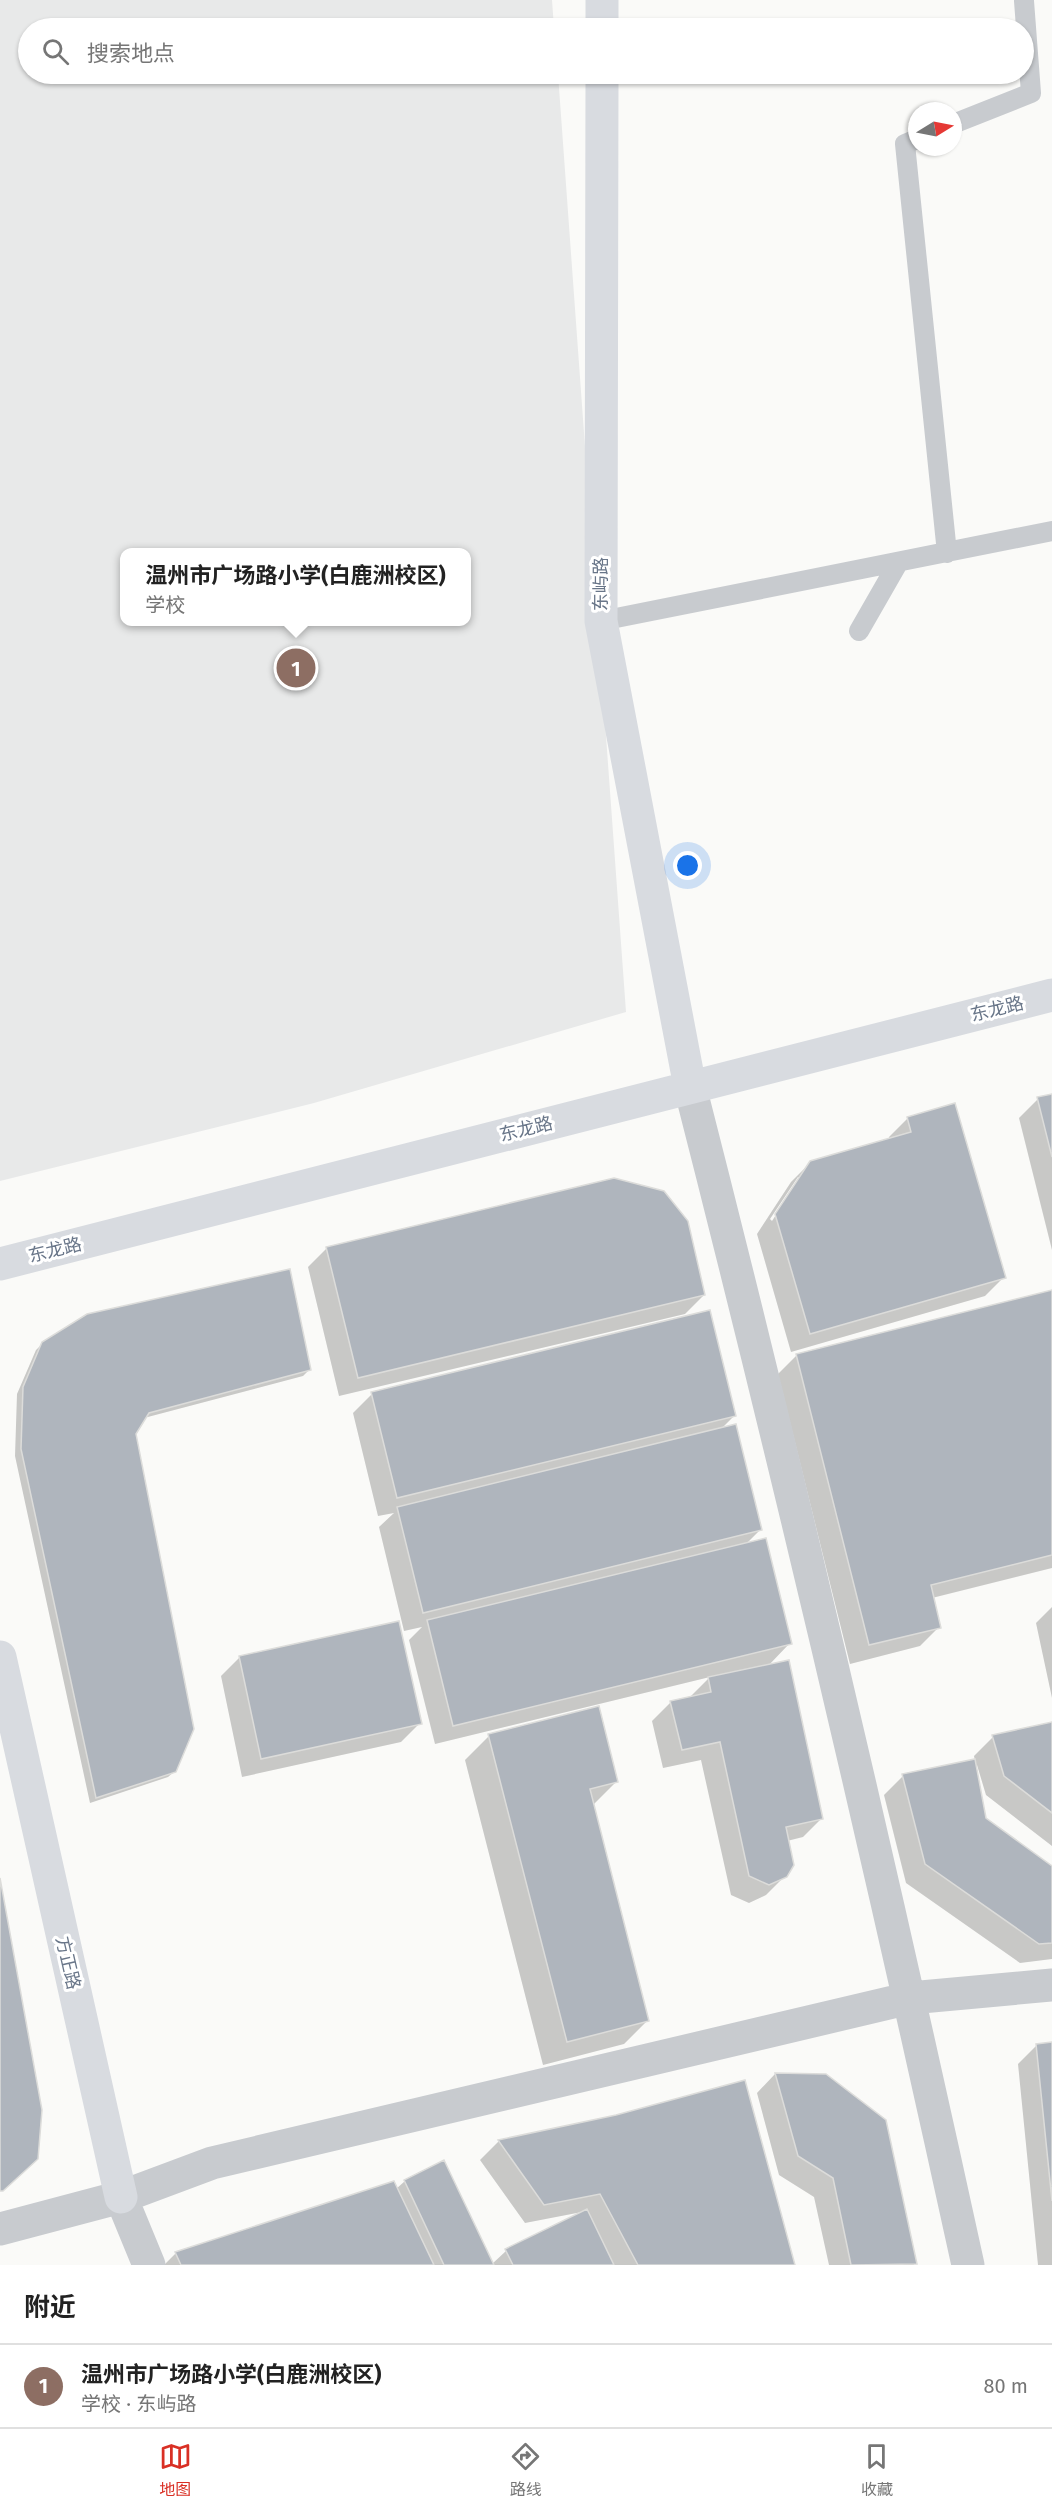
<!DOCTYPE html>
<html lang="zh">
<meta charset="utf-8">
<style>
:root{--surface:#fff;--page:#f6f6f6;--text:#222;--muted:#767676;--line:#e0e0e0;--accent:#d93025}
body{margin:0;font-family:"Fira Sans","Noto Sans SC",sans-serif;background:var(--page);color:var(--text)}
.compass{position:absolute;left:908px;top:102px;width:54px;height:54px;border-radius:50%;background:var(--surface);box-shadow:0 2px 4px #0004;rotate:80deg}
.you{position:absolute;left:688px;top:866px;width:21px;height:21px;margin:-15px;border:4px solid #fff;border-radius:50%;background:#1a73e8;box-shadow:0 0 0 9px #1a73e833}
.badge{display:grid;place-items:center;width:39px;height:39px;border-radius:50%;background:var(--accent);color:#fff;font-size:20px;font-weight:700}
.pin{position:absolute;translate:-50% -50%;border:3px solid #fff;box-shadow:0 2px 6px #0006}
.popup{position:absolute;left:120px;top:548px;width:351px;height:78px;box-sizing:border-box;display:grid;place-content:center;border-radius:12px;background:var(--surface);filter:drop-shadow(0 2px 4px #0005);font-size:20px;white-space:nowrap;color:var(--muted)}
.popup b{font-size:22px;color:var(--text)}
.popup::after{content:'';position:absolute;left:50%;top:100%;margin-left:-12px;border:12px solid transparent;border-top-color:var(--surface)}
.list{margin:0;padding:0;list-style:none}
h2{display:flex;justify-content:space-between;align-items:center;height:78px;margin:0;padding:0 24px;font-size:26px}
h2 small{font-size:20px;font-weight:400;color:var(--muted)}
.list li{display:grid;grid-template-columns:39px 1fr auto;gap:18px;align-items:center;box-sizing:border-box;height:84px;padding:0 24px;border-top:2px solid var(--line)}
.list b{display:block;font-size:22px;white-space:nowrap}
.list p{margin:0;font-size:20px;white-space:nowrap;color:var(--muted)}
.list em{font-size:20px;font-style:normal;color:var(--muted)}
.icon{flex:none;width:33px;height:33px;fill:none;stroke:currentColor;stroke-width:2;stroke-linecap:round;stroke-linejoin:round}
.map{position:relative;flex:none;width:1052px;height:2265px;overflow:hidden}
.search{position:absolute;background:var(--surface);box-shadow:0 2px 4px #0004;left:18px;right:18px;top:18px;height:66px;display:flex;align-items:center;gap:15px;box-sizing:border-box;padding:0 21px;border-radius:33px;color:var(--muted);font-size:22px}
.sheet{height:162px;background:var(--surface)}
nav{display:flex;justify-content:space-around;align-items:center;box-sizing:border-box;height:84px;border-top:2px solid var(--line);background:var(--surface);font-size:16px;color:var(--muted)}
nav a{display:grid;justify-items:center;gap:3px}
nav .on{color:var(--accent)}
.map>svg:first-child{display:block}
</style>
<div class="map">
<svg width="1052" height="2265" viewBox="0 0 1052 2265">
<rect width="100%" height="100%" fill="#fafaf8"/>
<path fill="#e8e9e9" fill-rule="evenodd" d="M0,0H552L554,28H28V74H558L626,1012L314,1103L0,1181ZM125,552H467V622H125Z"/>
<path fill="#0003" fill-rule="evenodd" d="M1052,1095V1250L1019,1118L1038,1099Z
M908,1118L1004,1277L985,1296L791,1352L757,1234L791,1182L811,1162L889,1140V1137ZM798,1177H801L772,1221L770,1219Z
M327,1248L704,1295L685,1314L339,1396L308,1267Z
M1052,1292V1568L932,1598L939,1627L920,1646L850,1664L778,1374L797,1355Z
M43,1343L309,1370L303,1376L144,1418L134,1434L175,1771L168,1777L90,1803L15,1456L17,1394L36,1350Z
M372,1394L735,1415L720,1430L760,1530L746,1544L790,1643L768,1666L822,1818L803,1837L787,1841L785,1876L766,1895L749,1903L731,1895L701,1760L663,1768L652,1721L671,1702L689,1698L710,1677L435,1744L409,1640L422,1627L404,1631L379,1527L394,1513L378,1516L353,1413Z
M1052,1607V1698L1036,1623Z
M240,1657L420,1723L401,1742L242,1777L221,1676Z
M1052,1724V1846L986,1795L977,1765L975,1766L985,1819L1052,1868V1959L1020,1963L906,1883L884,1795L903,1776L975,1761L974,1756L993,1737Z
M489,1736L617,1781L593,1805L648,2020L624,2044L543,2065L465,1760Z
M1052,2044V2265H1038L1018,2064L1037,2045Z
M775,2074L825,2076L914,2265H829L814,2197L779,2175L757,2093Z
M617,2117L794,2265H164L176,2253L396,2189L405,2181L492,2264L506,2251L582,2212L525,2223L480,2160L499,2141Z"/>
<path fill="#afb5bd" stroke="#dcdcda" stroke-width="1.5" d="M1052,1094V1157L1037,1097Z
M955,1103L1006,1278L810,1334L775,1214L810,1161L911,1132L907,1117Z
M614,1178L664,1191L688,1221L705,1295L358,1378L326,1247Z
M290,1269L311,1370L149,1413L136,1434L194,1729L176,1772L96,1798L21,1449L23,1387L42,1342L87,1314Z
M1052,1290V1555L931,1585L941,1628L869,1645L796,1354Z
M710,1310L736,1416L397,1498L371,1392Z
M736,1424L762,1530L423,1613L397,1507Z
M766,1538L792,1644L453,1726L427,1620Z
M399,1621L422,1724L261,1759L239,1656Z
M789,1660L823,1819L786,1827L794,1865L787,1877L769,1885L749,1876L720,1742L682,1750L670,1701L711,1692L708,1677Z
M599,1706L618,1782L590,1789L649,2021L567,2042L488,1734Z
M1052,1722V1813L1004,1776L992,1735Z
M975,1759L986,1818L1052,1866V1943L1039,1944L925,1864L902,1774Z
M0,1878L42,2110L38,2159L3,2191H0Z
M1052,2042V2201L1036,2044Z
M775,2073L826,2074L886,2120L917,2264L851,2265L833,2178L798,2156Z
M745,2080L795,2265H638L600,2194L544,2205L498,2140L616,2115Z
M444,2160L494,2265H444L404,2180Z
M394,2181L434,2265H181L175,2252Z
M587,2209L614,2265H513L505,2249Z"/>
<g fill="none" stroke-linecap="round" stroke-linejoin="round">
<path stroke="#c8cbcf" stroke-width="20" d="M953,124L1031,93L1024,1
M917,139L905,144L947,553
M601,621L1052,531
M859,631L898,563"/>
<path stroke="#c8cbcf" stroke-width="33" d="M690,1087C790,1478 882,1871 968,2265
M121,2197L149,2265
M0,2229L121,2197L212,2163L910,1998L1052,1985"/>
<path stroke="#d8dbe0" stroke-width="33" d="M602,28V0
M602,74L601,621L690,1087
M0,1264L1052,995
M0,1657L121,2197"/>
</g>
<g text-anchor="middle" stroke-width="6" stroke-linejoin="round" paint-order="stroke">
<g font-size="18" fill="#697689" stroke="#fff">
<text transform="translate(601 584) rotate(-90)" y="6">东屿路</text>
<text transform="translate(997 1009) rotate(-14)" y="6">东龙路</text>
<text transform="translate(526 1129) rotate(-14)" y="6">东龙路</text>
<text transform="translate(55 1250) rotate(-14)" y="6">东龙路</text>
<text transform="translate(68 1963) rotate(77)" y="6">方正路</text>
</g>
</g>
</svg>
<svg class="compass" viewBox="-18 -18 36 36"><path d="M0-13l5 13h-10z" fill="#e53935"/><path d="M0 13l5-13h-10z" fill="#767676"/></svg>
<div class="you"></div>
<div class="pin badge" style="left:296px;top:668px;background:#8d6e63">1</div>
<div class="popup"><b>温州市广场路小学(白鹿洲校区)</b>学校</div>
<div class="search"><svg class="icon" aria-label="search" viewBox="0 0 24 24"><circle cx="10" cy="10" r="6"/><path d="M15 15l6 6"/></svg>搜索地点</div>
</div>
<section class="sheet">
<h2>附近<small></small></h2>
<ul class="list">
<li><span class="badge" style="background:#8d6e63">1</span><div><b>温州市广场路小学(白鹿洲校区)</b><p>学校 · 东屿路</p></div><em>80 m</em></li>
</ul>
</section>
<nav>
<a class="on"><svg class="icon" aria-label="map" viewBox="0 0 24 24"><path d="M3 6l6-2 6 2 6-2v14l-6 2-6-2-6 2zM9 4v14M15 6v14"/></svg>地图</a>
<a><svg class="icon" aria-label="directions" viewBox="0 0 24 24"><path d="M12 3l9 9-9 9-9-9zM9 14v-3h6M13 9l2 2-2 2"/></svg>路线</a>
<a><svg class="icon" aria-label="saved" viewBox="0 0 24 24"><path d="M7 4h10v16l-5-4-5 4z"/></svg>收藏</a>
</nav>
